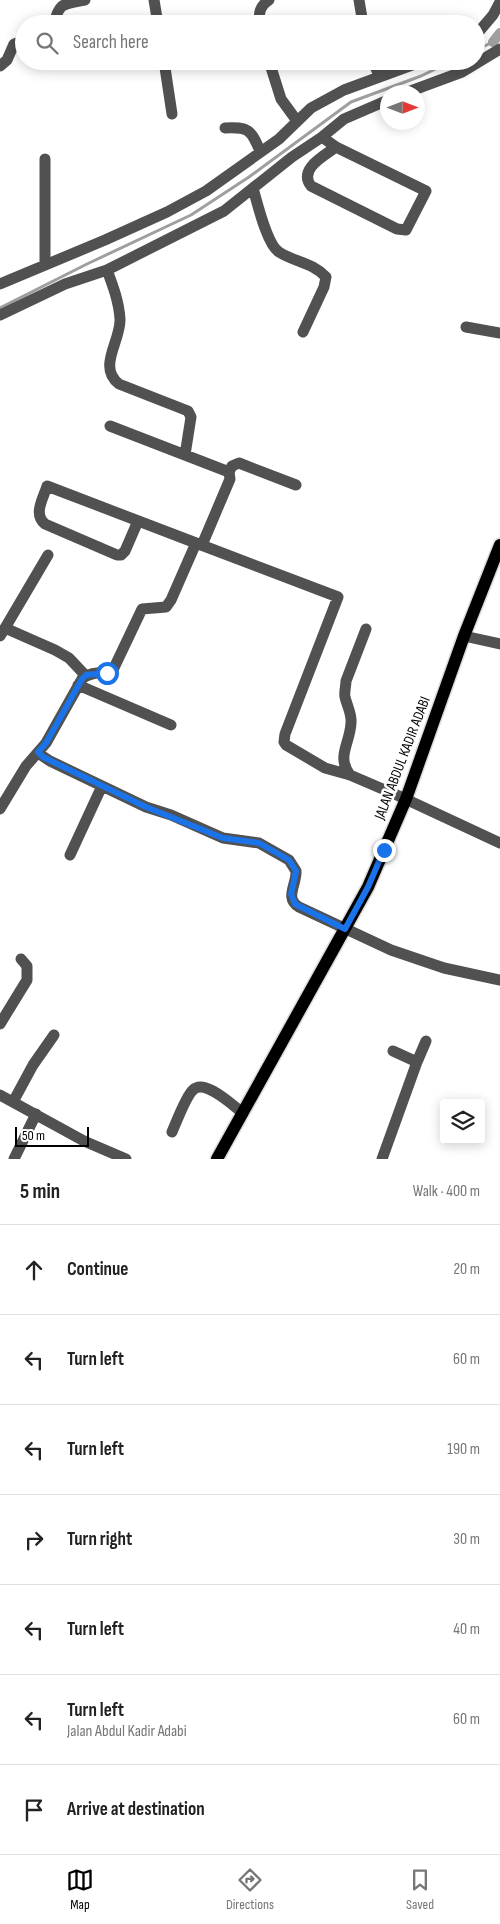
<!DOCTYPE html>
<meta charset="utf-8">
<style>
:root{--surface:#fff;--page:#f2f2f2;--text:#222;--muted:#767676;--line:#e0e0e0;--accent:#000}
body{margin:0;font-family:"Sofia Sans Condensed",sans-serif;background:var(--page);color:var(--text)}
.controls{position:absolute;right:15px;bottom:15px;display:grid;overflow:hidden;border-radius:5px;box-shadow:0 2px 12px #0003}
.controls button{width:45px;height:45px;display:grid;place-items:center;padding:0;border:0;border-bottom:1px solid var(--line);background:var(--surface);color:var(--text);font:25px sans-serif}
.compass{position:absolute;left:380px;top:85px;width:45px;height:45px;border-radius:50%;background:var(--surface);box-shadow:0 2px 12px #0003;rotate:90deg}
.scale{position:absolute;left:15px;bottom:12px;width:74px;box-sizing:border-box;padding-left:5px;border:2px solid #000;border-top:0;font-size:14px;line-height:18px;white-space:nowrap;color:#000;-webkit-text-stroke:4px #fff;paint-order:stroke}
.stop{position:absolute;width:15px;height:15px;margin:-11px;border:4px solid #1a73e8;border-radius:50%;background:#fff}
.stop.end{background:#1a73e8;border-color:#fff;box-shadow:0 1px 5px #0008}
.list{margin:0;padding:0;list-style:none}
h2{display:flex;justify-content:space-between;align-items:center;height:65px;margin:0;padding:0 20px;font-size:21px}
h2 small{font-size:16px;font-weight:400;color:var(--muted)}
.list li{display:grid;grid-template-columns:32px 1fr auto;gap:15px;align-items:center;box-sizing:border-box;height:90px;padding:0 20px;border-top:1px solid var(--line)}
.list b{display:block;font-size:19px;white-space:nowrap}
.list p{margin:0;font-size:16px;white-space:nowrap;color:var(--muted)}
.list em{font-size:16px;font-style:normal;color:var(--muted)}
.icon{flex:none;width:28px;height:28px;fill:none;stroke:currentColor;stroke-width:2;stroke-linecap:round;stroke-linejoin:round}
.map{position:relative;flex:none;width:500px;height:1159px;overflow:hidden}
.search{position:absolute;background:var(--surface);box-shadow:0 2px 12px #0003;left:15px;right:15px;top:15px;height:55px;display:flex;align-items:center;gap:12px;box-sizing:border-box;padding:0 18px;border-radius:28px;color:var(--muted);font-size:19px}
.sheet{height:695px;background:var(--surface)}
nav{display:flex;justify-content:space-around;align-items:center;box-sizing:border-box;height:70px;border-top:1px solid var(--line);background:var(--surface);font-size:14px;color:var(--muted)}
nav a{display:grid;justify-items:center;gap:2px}
nav .on{color:var(--accent)}
.map>svg:first-child{display:block}
</style>
<div class="map">
<svg width="500" height="1159" viewBox="0 0 500 1159">
<rect width="100%" height="100%" fill="#fff"/>
<g fill="none" stroke-linecap="round" stroke-linejoin="round">
<path stroke="#9f9f9f" stroke-width="3" d="M476,50L493,42
M0,308L87,264L191,215L249,177L351,102L421,76L452,61"/>
<path stroke="#9f9f9f" stroke-width="10" d="M493,42L500,33"/>
<g stroke="#dbdbdb" stroke-width="15">
<path id="major" d="M217,1159L368,887L406,799L464,636L500,545"/>
</g>
<path stroke="#515151" stroke-width="11" d="M154,0L158,24
M359,0L363,24
M54,24C59,2 64,4 85,0
M260,24C258,13 260,6 269,0
M476,35L493,15L500,2
M164,61L172,114
M269,61L281,99L297,121
M373,61L379,76
M0,66L7,60L14,44L24,40
M408,92L462,72L500,49
M225,128C248,127 251,129 260,151
M322,137L336,147L426,191L406,230L397,229L311,186C298,169 324,156 336,147
M253,188C257,202 267,245 279,252C294,262 312,262 326,277L324,287L303,332
M45,264V159
M107,270C113,286 119,302 120,319C121,341 97,367 119,384L188,411L191,417L185,455
M0,284L105,240L167,212L206,191L279,139L311,108L344,90L423,61
M0,315L65,284L107,270L224,211L292,157L322,137L344,119L388,100
M466,327L500,333
M110,426L229,472L230,479L202,545
M229,472L232,466L239,463L296,485
M138,521L125,551L121,555H117L45,524C33,514 43,499 47,486L196,543
M5,628L48,555
M0,636L5,628L55,650L69,658L85,675
M464,636L500,644
M78,685L171,725
M38,753L50,761L146,807L171,815L223,838L259,843L289,860L296,871C297,884 284,898 299,907L391,950L444,968L500,980
M350,775C336,756 350,744 351,723C352,714 347,706 345,697C344,692 346,686 346,681L366,629
M0,809L26,766L46,743L82,679C90,671 103,674 113,670L142,609L166,607L171,600L196,543L338,597L285,734L284,742L286,745L325,768L350,775L399,796L500,843
M70,855L102,786
M0,1024L27,980V966L21,959
M417,1062L426,1041
M0,1095L84,1141L126,1159
M13,1102L33,1065L54,1035
M172,1132C176,1123 186,1096 193,1090C205,1078 233,1106 243,1113
M14,1159L36,1114
M382,1159L417,1062L393,1051"/>
<use href="#major" stroke="#000" stroke-width="12"/>
</g>
<g fill="none" stroke-linecap="round" stroke-linejoin="round">
<path stroke="#1a73e8" stroke-width="6" d="M107,673L86,675L82,679L46,743L38,752L43,757L146,807L223,838L259,843L289,860L296,871L291,894L295,904L345,929L368,887L384,850"/>
</g>
<g text-anchor="middle" stroke-width="5" stroke-linejoin="round" paint-order="stroke">
<g font-size="15" fill="#000" stroke="#fff">
<text transform="translate(402 758) rotate(-69)" y="5">JALAN ABDUL KADIR ADABI</text>
</g>
</g>
</svg>
<div class="controls">
<button><svg class="icon" aria-label="layers" viewBox="0 0 24 24"><path d="M12 4l9 5-9 5-9-5zM3 14l9 5 9-5"/></svg></button>
</div>
<svg class="compass" viewBox="-18 -18 36 36"><path d="M0-13l5 13h-10z" fill="#e53935"/><path d="M0 13l5-13h-10z" fill="#767676"/></svg>
<div class="scale">50 m</div>
<div class="stop" style="left:107px;top:673px"></div>
<div class="stop end" style="left:384px;top:850px"></div>
<div class="search"><svg class="icon" aria-label="search" viewBox="0 0 24 24"><circle cx="10" cy="10" r="6"/><path d="M15 15l6 6"/></svg>Search here</div>
</div>
<section class="sheet">
<h2>5 min<small>Walk · 400 m</small></h2>
<ul class="list">
<li><svg class="icon" aria-label="ahead" viewBox="0 0 24 24"><path d="M12 20V5M6 11l6-6 6 6"/></svg><div><b>Continue</b></div><em>20 m</em></li>
<li><svg class="icon" aria-label="left" viewBox="0 0 24 24"><path d="M17 20v-9H6M10 6l-5 5 5 5"/></svg><div><b>Turn left</b></div><em>60 m</em></li>
<li><svg class="icon" aria-label="left" viewBox="0 0 24 24"><path d="M17 20v-9H6M10 6l-5 5 5 5"/></svg><div><b>Turn left</b></div><em>190 m</em></li>
<li><svg class="icon" aria-label="right" viewBox="0 0 24 24"><path d="M7 20v-9h11M14 6l5 5-5 5"/></svg><div><b>Turn right</b></div><em>30 m</em></li>
<li><svg class="icon" aria-label="left" viewBox="0 0 24 24"><path d="M17 20v-9H6M10 6l-5 5 5 5"/></svg><div><b>Turn left</b></div><em>40 m</em></li>
<li><svg class="icon" aria-label="left" viewBox="0 0 24 24"><path d="M17 20v-9H6M10 6l-5 5 5 5"/></svg><div><b>Turn left</b><p>Jalan Abdul Kadir Adabi</p></div><em>60 m</em></li>
<li><svg class="icon" aria-label="arrive" viewBox="0 0 24 24"><path d="M6 21V4h12l-3 4 3 4H6"/></svg><div><b>Arrive at destination</b></div></li>
</ul>
</section>
<nav>
<a class="on"><svg class="icon" aria-label="map" viewBox="0 0 24 24"><path d="M3 6l6-2 6 2 6-2v14l-6 2-6-2-6 2zM9 4v14M15 6v14"/></svg>Map</a>
<a><svg class="icon" aria-label="directions" viewBox="0 0 24 24"><path d="M12 3l9 9-9 9-9-9zM9 14v-3h6M13 9l2 2-2 2"/></svg>Directions</a>
<a><svg class="icon" aria-label="saved" viewBox="0 0 24 24"><path d="M7 4h10v16l-5-4-5 4z"/></svg>Saved</a>
</nav>
